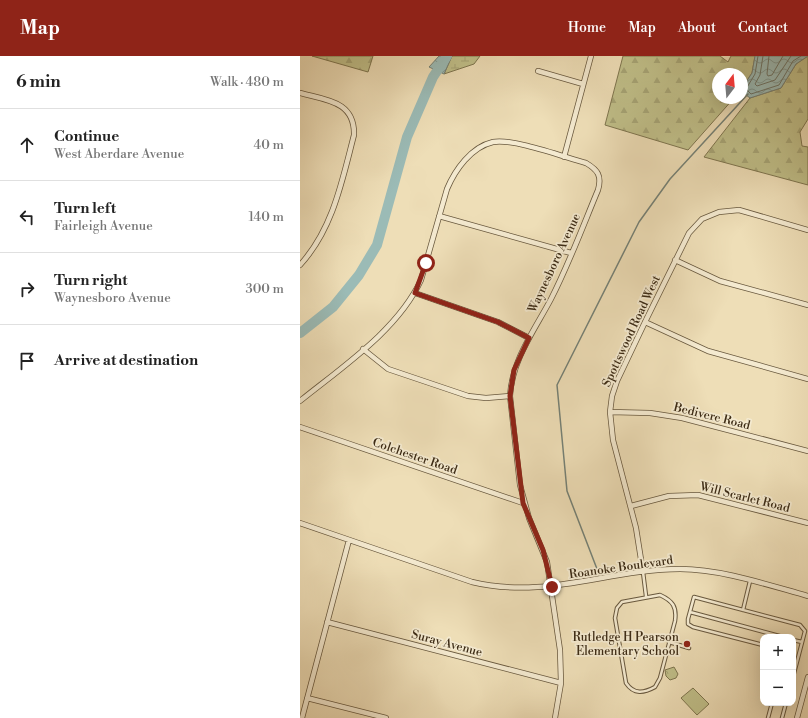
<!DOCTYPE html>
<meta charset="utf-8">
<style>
:root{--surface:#fff;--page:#f2f2f2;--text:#222;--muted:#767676;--line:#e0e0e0;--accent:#8f2418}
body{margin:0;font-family:"Libre Bodoni",serif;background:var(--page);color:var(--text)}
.controls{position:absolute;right:12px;bottom:12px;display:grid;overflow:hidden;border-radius:8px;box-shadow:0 4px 16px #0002}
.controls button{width:36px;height:36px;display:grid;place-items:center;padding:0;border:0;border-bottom:1px solid var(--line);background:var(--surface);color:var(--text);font:20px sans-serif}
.compass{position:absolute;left:412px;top:12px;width:36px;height:36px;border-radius:50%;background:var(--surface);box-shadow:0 4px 16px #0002;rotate:16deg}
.stop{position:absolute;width:12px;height:12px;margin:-9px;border:3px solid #8f2418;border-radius:50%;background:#fff}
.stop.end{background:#8f2418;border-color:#fff;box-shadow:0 1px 4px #0008}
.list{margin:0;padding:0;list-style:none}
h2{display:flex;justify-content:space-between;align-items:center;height:52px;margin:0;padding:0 16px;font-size:17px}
h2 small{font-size:13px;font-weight:400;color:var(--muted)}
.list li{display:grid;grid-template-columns:26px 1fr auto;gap:12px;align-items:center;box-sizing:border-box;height:72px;padding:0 16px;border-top:1px solid var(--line)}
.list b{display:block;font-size:15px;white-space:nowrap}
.list p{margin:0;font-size:13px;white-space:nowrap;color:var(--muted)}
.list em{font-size:13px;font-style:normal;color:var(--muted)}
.icon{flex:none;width:22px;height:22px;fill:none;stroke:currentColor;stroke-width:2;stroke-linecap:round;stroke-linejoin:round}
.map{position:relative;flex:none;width:508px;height:662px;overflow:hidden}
header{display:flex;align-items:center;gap:24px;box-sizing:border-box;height:56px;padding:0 20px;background:var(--accent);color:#fff}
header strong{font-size:19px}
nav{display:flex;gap:22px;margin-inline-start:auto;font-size:14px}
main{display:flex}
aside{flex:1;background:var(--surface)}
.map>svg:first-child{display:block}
</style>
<header>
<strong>Map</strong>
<nav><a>Home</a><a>Map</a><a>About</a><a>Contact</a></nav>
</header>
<main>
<aside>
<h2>6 min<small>Walk · 480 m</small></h2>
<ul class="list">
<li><svg class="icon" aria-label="ahead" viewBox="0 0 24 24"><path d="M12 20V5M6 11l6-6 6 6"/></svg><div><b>Continue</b><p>West Aberdare Avenue</p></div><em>40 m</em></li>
<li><svg class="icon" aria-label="left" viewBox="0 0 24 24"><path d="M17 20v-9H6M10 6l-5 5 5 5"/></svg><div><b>Turn left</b><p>Fairleigh Avenue</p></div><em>140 m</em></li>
<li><svg class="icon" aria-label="right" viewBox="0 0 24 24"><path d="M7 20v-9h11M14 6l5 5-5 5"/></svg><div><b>Turn right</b><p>Waynesboro Avenue</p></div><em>300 m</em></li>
<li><svg class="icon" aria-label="arrive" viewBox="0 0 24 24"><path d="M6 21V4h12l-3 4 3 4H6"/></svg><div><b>Arrive at destination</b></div></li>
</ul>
</aside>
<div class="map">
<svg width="508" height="662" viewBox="0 0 508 662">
<defs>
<pattern id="forest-firs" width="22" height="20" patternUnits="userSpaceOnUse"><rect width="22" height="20" fill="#c0bf89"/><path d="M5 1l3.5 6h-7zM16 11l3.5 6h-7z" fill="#a6a475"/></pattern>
<pattern id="wetland-marsh" width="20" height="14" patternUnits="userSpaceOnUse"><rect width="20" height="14" fill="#c0bf89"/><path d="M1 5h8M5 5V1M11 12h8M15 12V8" fill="none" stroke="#a6a475"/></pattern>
<pattern id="park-crowns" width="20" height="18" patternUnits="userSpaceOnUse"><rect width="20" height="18" fill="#c0bf89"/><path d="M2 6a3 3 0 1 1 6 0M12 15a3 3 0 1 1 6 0" fill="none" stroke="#a6a475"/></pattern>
<pattern id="water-waves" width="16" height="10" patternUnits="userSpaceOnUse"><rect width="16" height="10" fill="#9bbbb6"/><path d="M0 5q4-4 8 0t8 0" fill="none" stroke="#809893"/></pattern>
</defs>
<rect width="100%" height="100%" fill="#eedeb7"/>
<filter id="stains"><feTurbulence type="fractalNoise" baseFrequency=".005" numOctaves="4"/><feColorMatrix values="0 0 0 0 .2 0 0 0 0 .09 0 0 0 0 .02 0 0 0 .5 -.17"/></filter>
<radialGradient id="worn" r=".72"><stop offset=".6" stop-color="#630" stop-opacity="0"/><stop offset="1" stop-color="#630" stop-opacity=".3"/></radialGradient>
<path fill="#c0bf89" stroke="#7e754f" d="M393,632L409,648L397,659L381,642Z"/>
<path fill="url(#forest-firs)" stroke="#7e754f" d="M12,0H73L68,16Z
M323,0H420L428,6L431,0H455L452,17L442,32V18H418V42H434L388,94L305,69Z
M508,0V63L500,76L502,90L508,91V129L404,101L450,42L481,32L496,8Z"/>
<path fill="url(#wetland-marsh)" stroke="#7e754f" d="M152,0H180L174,8L144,18Z"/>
<path fill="url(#park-crowns)" stroke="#7e754f" d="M374,611L378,618L376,622L370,624L366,620L365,614Z"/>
<path fill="url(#water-waves)" stroke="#758176" d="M139,0H152L144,18L129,11Z
M455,0H508L496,8L481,32L450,42L442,36V32L452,17Z"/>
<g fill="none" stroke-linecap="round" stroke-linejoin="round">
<path stroke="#6c7366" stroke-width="1" d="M458,0L455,18L446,33L451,38L479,29L493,5L501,0
M463,0L460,19L455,28L457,30L475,24L491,0
M469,0L467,18L468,20L472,19L483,0"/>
<path stroke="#758176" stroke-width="1.5" d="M297,513L267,435L257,329L339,166L370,123L448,38"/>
<path stroke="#9bbbb6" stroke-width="10" d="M0,277L33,251L59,219L77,189L107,81L133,21L147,0"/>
<g stroke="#68583e" stroke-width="4.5">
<path id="service" d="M343,516L346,540
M360,539C373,545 377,551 375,565L360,622L355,631C344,637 334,639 326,627L315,562L317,552L322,546Z
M443,554L450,525
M390,556L483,581
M493,584L502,586
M369,586L389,592
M463,589L393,571L388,568V563L394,541L500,569L505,575L493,621
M468,662L472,647
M482,662L486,647"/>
</g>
<g stroke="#68583e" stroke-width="6">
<path id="minor" d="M238,15L283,28
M0,37C26,44 55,45 54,79C42,125 33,173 0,209
M264,101L291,0
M139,160L271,197
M375,204L420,225L508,249
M115,237L198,266L229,282
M345,266L408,295L508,323
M63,293L88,313L168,340L186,342L210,340
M0,345C42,311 98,274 121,224L147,133C155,114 171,91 193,86C213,82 264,101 286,107C298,114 302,120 298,134C283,170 269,208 251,243C234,275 212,304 210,340L220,429L229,462L247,506L260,594L261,627L255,662
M310,356L350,357L382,362L508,395
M0,371L223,447
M331,450L369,440L398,439L508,467
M0,467L172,526C246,544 308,513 380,513C421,513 468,529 508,540
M343,516L336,472L313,384L310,356L312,340L317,325L345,266L389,177L402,163L419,156L439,154L508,174
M27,566L261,627
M7,642L86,662
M2,662L49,484
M497,662L508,621"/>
</g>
<use href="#service" stroke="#f4ead0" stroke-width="2.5"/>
<use href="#minor" stroke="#f4ead0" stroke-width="4.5"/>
</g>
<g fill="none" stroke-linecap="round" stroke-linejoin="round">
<path stroke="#8f2418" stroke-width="5" d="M126,207L115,237L198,266L229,282L214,314L210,340L223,447L243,494L252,531"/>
</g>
<circle fill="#8f2418" stroke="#f4ead0" stroke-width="1.5" cx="387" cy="588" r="4"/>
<g text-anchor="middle" stroke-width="3.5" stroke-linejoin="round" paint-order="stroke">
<g font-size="12" fill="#3c2b15" stroke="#f4ead0">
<text transform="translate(254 207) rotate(-65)" y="4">Waynesboro Avenue</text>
<text transform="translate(331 275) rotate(-65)" y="4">Spottswood Road West</text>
<text transform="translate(412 360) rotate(14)" y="4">Bedivere Road</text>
<text transform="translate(115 400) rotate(19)" y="4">Colchester Road</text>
<text transform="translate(445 441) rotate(14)" y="4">Will Scarlet Road</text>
<text transform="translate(321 511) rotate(-8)" y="4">Roanoke Boulevard</text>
<text transform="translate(147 587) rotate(15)" y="4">Suray Avenue</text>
</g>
<g font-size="12" fill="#3c2b15" stroke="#f4ead0" text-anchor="end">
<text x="379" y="585">Rutledge H Pearson<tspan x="379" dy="14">Elementary School</tspan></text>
</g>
</g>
<rect width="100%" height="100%" filter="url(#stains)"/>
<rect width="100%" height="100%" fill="url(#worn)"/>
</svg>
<div class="controls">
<button>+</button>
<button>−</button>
</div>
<svg class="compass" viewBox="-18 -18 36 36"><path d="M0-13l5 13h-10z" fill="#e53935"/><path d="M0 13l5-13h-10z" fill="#767676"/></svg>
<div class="stop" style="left:126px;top:207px"></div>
<div class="stop end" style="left:252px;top:531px"></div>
</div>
</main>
